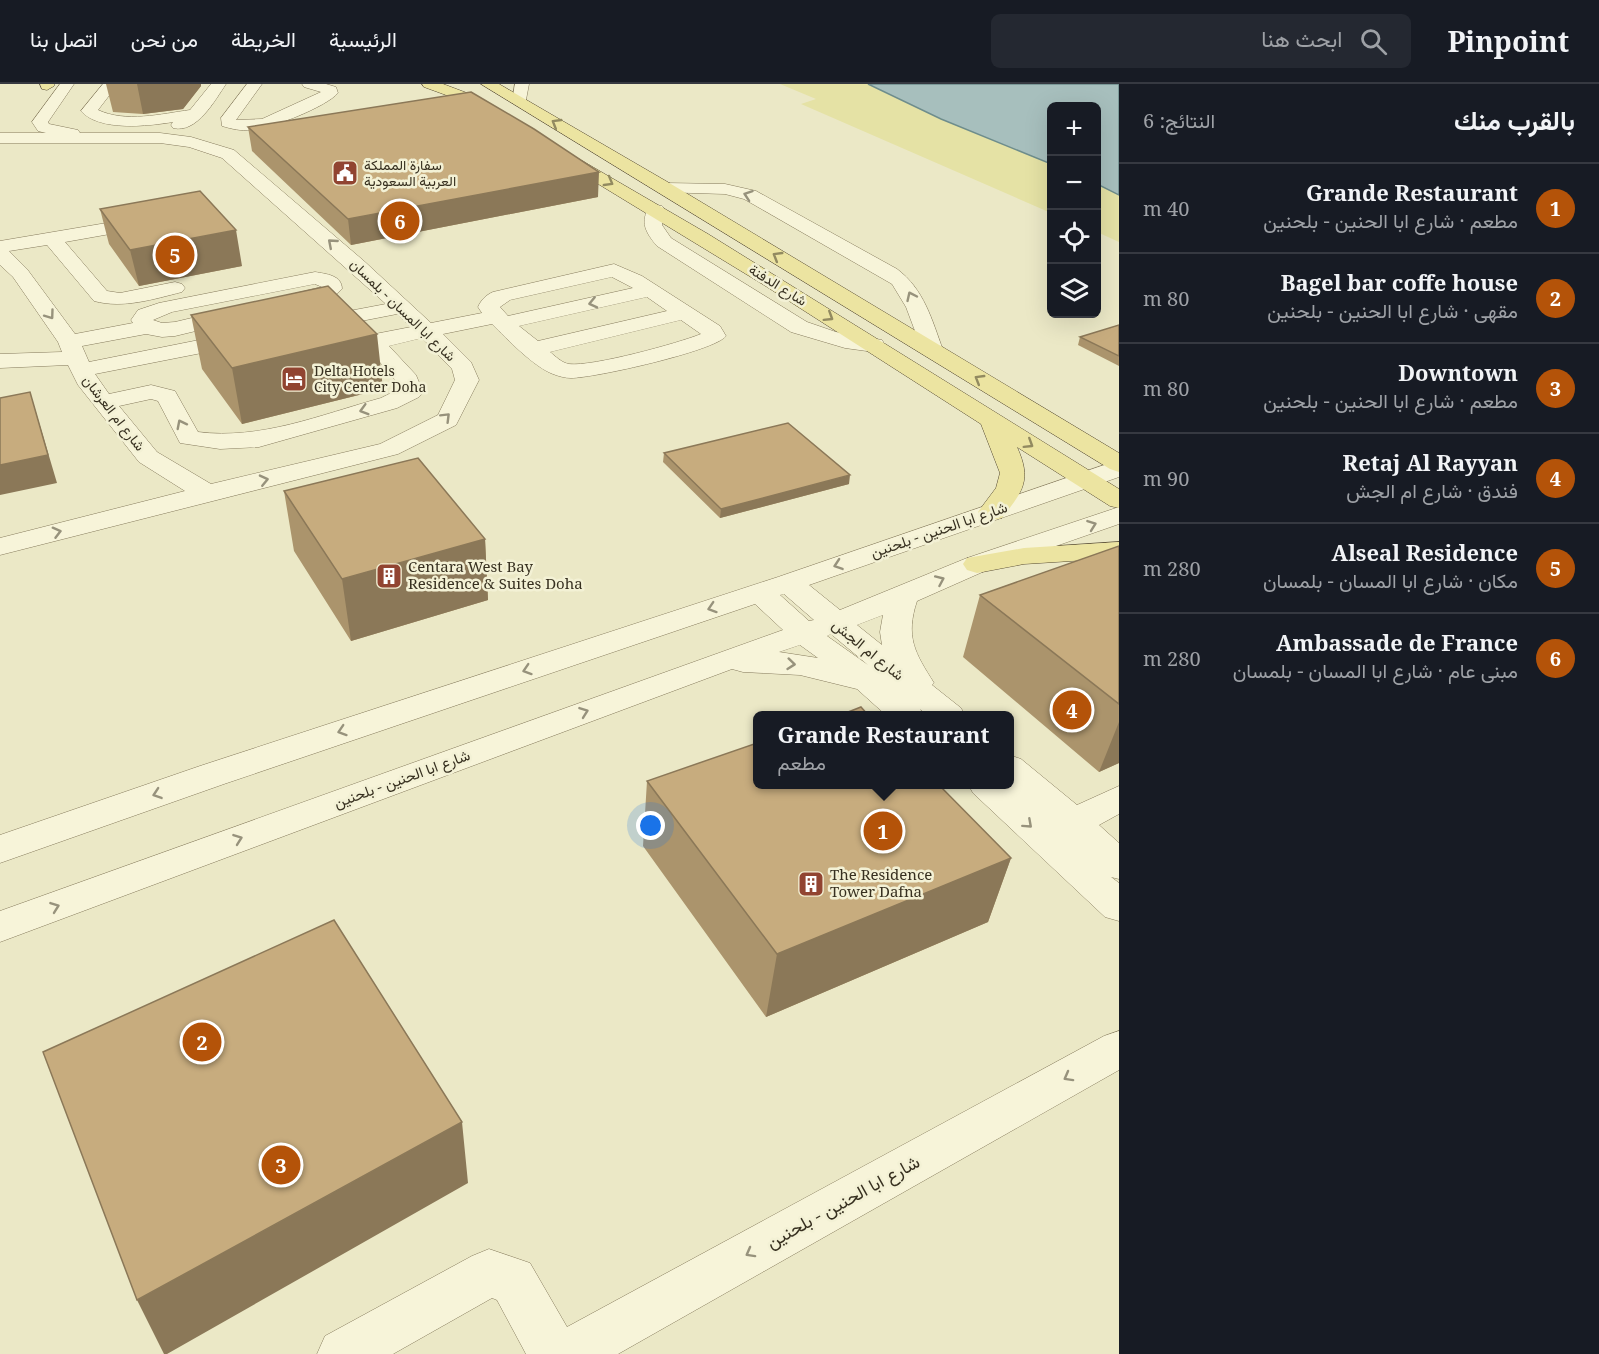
<!DOCTYPE html>
<html lang="ar">
<meta charset="utf-8">
<style>
:root{--surface:#171b24;--page:#242831;--text:#f1f3f6;--muted:#9ea1a6;--line:#363941;--accent:#b45309}
body{margin:0;font-family:"Noto Serif",Vazirmatn,serif;background:var(--page);color:var(--text);direction:rtl}
.controls{position:absolute;right:18px;top:18px;display:grid;overflow:hidden;border-radius:9px;box-shadow:0 6px 24px #0002}
.controls button{width:54px;height:54px;display:grid;place-items:center;padding:0;border:0;border-bottom:2px solid var(--line);background:var(--surface);color:var(--text);font:30px sans-serif}
.you{position:absolute;left:651px;top:742px;width:21px;height:21px;margin:-15px;border:4px solid #fff;border-radius:50%;background:#1a73e8;box-shadow:0 0 0 9px #1a73e833}
.badge{display:grid;place-items:center;width:39px;height:39px;border-radius:50%;background:var(--accent);color:#fff;font-size:20px;font-weight:700}
.pin{position:absolute;translate:-50% -50%;border:3px solid #fff;box-shadow:0 2px 6px #0006}
.popup{position:absolute;left:753px;top:627px;width:261px;height:78px;box-sizing:border-box;display:grid;place-content:center;border-radius:9px;background:var(--surface);filter:drop-shadow(0 2px 4px #0005);font-size:20px;white-space:nowrap;color:var(--muted)}
.popup b{font-size:22px;color:var(--text)}
.popup::after{content:'';position:absolute;left:50%;top:100%;margin-left:-12px;border:12px solid transparent;border-top-color:var(--surface)}
.list{margin:0;padding:0;list-style:none}
h2{display:flex;justify-content:space-between;align-items:center;height:78px;margin:0;padding:0 24px;font-size:26px}
h2 small{font-size:20px;font-weight:400;color:var(--muted)}
.list li{display:grid;grid-template-columns:39px 1fr auto;gap:18px;align-items:center;box-sizing:border-box;height:90px;padding:0 24px;border-top:2px solid var(--line)}
.list b{display:block;font-size:22px;white-space:nowrap}
.list p{margin:0;font-size:20px;white-space:nowrap;color:var(--muted)}
.list em{font-size:20px;font-style:normal;color:var(--muted)}
.icon{flex:none;width:33px;height:33px;fill:none;stroke:currentColor;stroke-width:2;stroke-linecap:round;stroke-linejoin:round}
.map{position:relative;flex:none;width:1119px;height:1270px;overflow:hidden;direction:ltr}
header{display:flex;align-items:center;gap:36px;box-sizing:border-box;height:84px;padding:0 30px;background:var(--surface);border-bottom:2px solid var(--line)}
header strong{font-size:28px}
nav{display:flex;gap:33px;margin-inline-start:auto;font-size:21px}
.search{width:420px;height:54px;background:var(--page);display:flex;align-items:center;gap:15px;box-sizing:border-box;padding:0 21px;border-radius:9px;color:var(--muted);font-size:22px}
main{display:flex}
aside{flex:1;background:var(--surface)}
.map>svg:first-child{display:block}
</style>
<header>
<strong>Pinpoint</strong>
<div class="search"><svg class="icon" aria-label="search" viewBox="0 0 24 24"><circle cx="10" cy="10" r="6"/><path d="M15 15l6 6"/></svg>ابحث هنا</div>
<nav><a>الرئيسية</a><a>الخريطة</a><a>من نحن</a><a>اتصل بنا</a></nav>
</header>
<main>
<aside>
<h2>بالقرب منك<small>النتائج: 6</small></h2>
<ul class="list">
<li><span class="badge">1</span><div><b>Grande Restaurant</b><p>مطعم · شارع ابا الحنين - بلحنين</p></div><em>40 m</em></li>
<li><span class="badge">2</span><div><b>Bagel bar coffe house</b><p>مقهى · شارع ابا الحنين - بلحنين</p></div><em>80 m</em></li>
<li><span class="badge">3</span><div><b>Downtown</b><p>مطعم · شارع ابا الحنين - بلحنين</p></div><em>80 m</em></li>
<li><span class="badge">4</span><div><b>Retaj Al Rayyan</b><p>فندق · شارع ام الجش</p></div><em>90 m</em></li>
<li><span class="badge">5</span><div><b>Alseal Residence</b><p>مكان · شارع ابا المسان - بلمسان</p></div><em>280 m</em></li>
<li><span class="badge">6</span><div><b>Ambassade de France</b><p>مبنى عام · شارع ابا المسان - بلمسان</p></div><em>280 m</em></li>
</ul>
</aside>
<div class="map">
<svg width="1119" height="1270" viewBox="0 0 1119 1270">
<rect width="100%" height="100%" fill="#ebe8c6"/>
<path fill="#e5e2a5" d="M780,0H868L941,35L1051,80V129L801,20L816,15Z
M1097,100L1119,111V158L1097,148Z"/>
<path fill="#a7bfbd" stroke="#6e8d8c" stroke-width="1.5" d="M868,0H1119V111L1097,100L1096,22H1052L1051,80L941,35Z"/>
<g fill="none" stroke-linecap="round" stroke-linejoin="round">
<g stroke="#867b5d" stroke-width="1">
<path id="minor" d="M60,0H74L48,38L49,40L78,46L80,49H160L191,53L234,66L364,177L431,239L482,229L478,223C481,216 486,211 493,208L614,180L642,192L720,242L726,252C715,267 594,294 571,294C565,294 558,292 553,290C534,283 507,255 492,240L443,250L471,278L479,296L456,341L398,370L0,471V454L185,407L139,378L78,301L68,281L0,284V270L62,268L58,258L13,193L0,181V157L148,132L155,134L157,138L155,142L65,158L107,207L120,209L175,198L182,200L185,204L182,208C154,215 123,225 94,217L47,161L9,167L27,185L75,250L133,239L131,236L138,226L159,219L315,188C326,190 342,191 342,205L332,214L175,252L162,253L146,250L82,262L89,278L214,253L222,255L225,260L222,265L95,290L109,310L151,301L175,307L198,348C261,356 320,331 381,314L399,305L397,298L366,262L375,250L411,243L397,230L315,246L307,245L304,240L307,235L386,220L222,74L189,63L160,59H0V49H46L38,47L32,38ZM612,193L633,204L508,232L500,223L510,216ZM315,200L322,203L175,238L162,239L153,236L172,228ZM647,213L667,227L538,257L519,242ZM681,236L701,250C679,259 592,283 569,280C562,279 555,272 550,268ZM422,254L452,285L455,296L438,331L380,360L211,400L157,368L119,322L151,315L158,317L180,359L220,365L259,363L397,324L419,313L423,308L416,291L389,262Z
M103,0H118L98,26C126,39 161,30 190,26L211,0H226C215,16 197,50 173,44L171,41L173,38C149,42 99,48 81,27Z
M247,0H262L236,36L262,35L321,8L304,3L302,0H326L336,3L338,9C326,23 270,45 251,46C241,47 232,45 222,42L221,34Z
M515,0H529L525,21L520,23L512,18Z
M665,99L725,100L756,107L897,185C924,205 932,236 943,266L940,271L932,273L924,271L906,223L892,200L744,115L725,110L659,108L656,104L659,100Z
M656,121L662,122L665,126L662,141L671,154L807,238L836,248L882,256L885,261L882,266L874,268L845,264L791,248L657,162C646,149 639,138 650,122Z
M1119,376V393L809,501L840,526L967,474L1119,423V440L987,486L917,517C905,553 915,569 934,599L932,601L961,624L965,632H928L920,625L924,632H887L857,605L800,591L743,588L732,585L0,858V827L783,546L755,520L224,700L0,779V751L200,682L778,493ZM784,510L814,536L809,537L780,511ZM883,531L880,548L882,561L857,541ZM831,550L868,581L827,552ZM800,561L818,574L779,568Z
M1009,671L1021,675L1077,721L1119,702V730L1099,741L1119,759V795L1111,793L1119,799V837L1105,833L973,709L968,700H1009Z
M1119,947V986L618,1270H526L497,1216L492,1214L393,1270H317L325,1252L472,1172L489,1165L530,1179L567,1243L1104,952Z"/>
</g>
<g stroke="#544831" stroke-width="1">
<path id="major" d="M40,0H54V2L47,6L42,5Z
M422,0H443L467,9L503,31L500,34H490L457,15L424,3Z
M481,0H499L671,100L1119,369V388L1110,385Z
M560,64L708,150L1119,405V424L1110,422L1017,363C1032,396 1023,407 1002,434L992,436L982,434L978,428L996,404L1000,389L981,340L764,201L554,73L552,69L554,65Z
M1119,458V474L1024,480L977,489L967,486L963,480L967,474L1024,464Z"/>
</g>
<use href="#minor" fill="#f7f4d9" fill-rule="evenodd"/>
<use href="#major" fill="#ece4a1" fill-rule="evenodd"/>
</g>
<path fill="#ab946c" d="M106,0H201V2L183,25L143,30L113,28Z
M248,43L598,113L351,161L252,67Z
M100,125L242,182L139,202L109,160Z
M191,231L383,305L242,340L202,285Z
M1119,241V282L1078,261L1080,253Z
M664,369L849,400L720,434L663,378Z
M284,407L485,455L488,516L351,557L294,467Z
M1119,462V679L1099,688L963,573L980,511Z
M647,697L1011,774L988,838L766,933L643,762Z"/>
<path fill="#8b7858" d="M137,0H201V2L183,25L143,30Z
M599,88L598,113L351,161L348,135Z
M236,146L242,182L139,202L130,166Z
M377,250L383,305L242,340L232,284Z
M30,308L57,399L0,411V381Z
M850,391L849,400L720,434L721,425Z
M485,455L488,516L351,557L342,495Z
M1119,638V679L1099,688Z
M1011,774L988,838L766,933L777,870Z
M462,1038L468,1099L167,1270H164L137,1216Z"/>
<path fill="#c7ac7e" stroke="#8b7858" stroke-width="1.5" d="M471,8L534,45L599,88L348,135L248,43Z
M200,107L236,146L130,166L100,125Z
M328,202L377,250L232,284L191,231Z
M1119,241V272L1080,253Z
M30,308L48,371L0,381V314Z
M788,339L850,391L721,425L664,369Z
M418,374L485,455L342,495L284,407Z
M1119,462V620L980,511Z
M861,623L869,632H838Z
M757,659V700H938L1011,774L777,870L647,697Z
M334,836L462,1038L137,1216L43,968Z"/>
<defs><path id="oneway-chevron" d="M-2-3.5L2.5 0L-2 3.5" fill="none" stroke-width="1.6" stroke-linecap="round" stroke-linejoin="round" transform="scale(1.5)"/></defs>
<g stroke="#928a60">
<use href="#oneway-chevron" transform="translate(556 39) rotate(-149)"/>
<use href="#oneway-chevron" transform="translate(609 98) rotate(30)"/>
<use href="#oneway-chevron" transform="translate(777 172) rotate(-149)"/>
<use href="#oneway-chevron" transform="translate(829 233) rotate(32)"/>
<use href="#oneway-chevron" transform="translate(979 295) rotate(-149)"/>
<use href="#oneway-chevron" transform="translate(1029 360) rotate(32)"/>
</g>
<g stroke="#97927c">
<use href="#oneway-chevron" transform="translate(748 111) rotate(-161)"/>
<use href="#oneway-chevron" transform="translate(332 159) rotate(-139)"/>
<use href="#oneway-chevron" transform="translate(911 212) rotate(-115)"/>
<use href="#oneway-chevron" transform="translate(593 219) rotate(167)"/>
<use href="#oneway-chevron" transform="translate(50 231) rotate(54)"/>
<use href="#oneway-chevron" transform="translate(364 326) rotate(164)"/>
<use href="#oneway-chevron" transform="translate(446 333) rotate(-45)"/>
<use href="#oneway-chevron" transform="translate(181 340) rotate(-117)"/>
<use href="#oneway-chevron" transform="translate(264 396) rotate(-13)"/>
<use href="#oneway-chevron" transform="translate(1092 441) rotate(-20)"/>
<use href="#oneway-chevron" transform="translate(57 448) rotate(-15)"/>
<use href="#oneway-chevron" transform="translate(838 481) rotate(161)"/>
<use href="#oneway-chevron" transform="translate(940 496) rotate(-24)"/>
<use href="#oneway-chevron" transform="translate(712 524) rotate(162)"/>
<use href="#oneway-chevron" transform="translate(791 580) rotate(6)"/>
<use href="#oneway-chevron" transform="translate(527 586) rotate(162)"/>
<use href="#oneway-chevron" transform="translate(584 628) rotate(-20)"/>
<use href="#oneway-chevron" transform="translate(342 647) rotate(162)"/>
<use href="#oneway-chevron" transform="translate(157 710) rotate(161)"/>
<use href="#oneway-chevron" transform="translate(1028 740) rotate(42)"/>
<use href="#oneway-chevron" transform="translate(238 755) rotate(-20)"/>
<use href="#oneway-chevron" transform="translate(55 823) rotate(-20)"/>
<use href="#oneway-chevron" transform="translate(1068 993) rotate(151)"/>
<use href="#oneway-chevron" transform="translate(750 1169) rotate(151)"/>
</g>
<defs>
<g id="civic-square" transform="scale(1.35)"><rect x="-9" y="-9" width="18" height="18" rx="4" fill="#914431" stroke="#f3f1d5"/><path d="M-.6-6.5H3V-4.5H.6V-3L4-1V1h2V6H-6V1h2V-1L-.6-3ZM-1.2 2.5V6h2.4V2.5Z" fill="#fff"/></g>
<g id="hotel-square" transform="scale(1.35)"><rect x="-9" y="-9" width="18" height="18" rx="4" fill="#914431" stroke="#f3f1d5"/><path d="M-6-4.5h1.5V1H6V5H4.5V3h-9V5H-6ZM-4 0a1.8 1.8 0 1 1 3.6 0ZM.5 0V-2.5h3Q6-2.5 6 0Z" fill="#fff"/></g>
<g id="building-square" transform="scale(1.35)"><rect x="-9" y="-9" width="18" height="18" rx="4" fill="#914431" stroke="#f3f1d5"/><path d="M-4-6H4V6H1V3H-1V6H-4ZM-2.5-4.3h1.7v1.8h-1.7ZM.8-4.3h1.7v1.8H.8ZM-2.5-1h1.7V.8h-1.7ZM.8-1h1.7V.8H.8Z" fill="#fff"/></g>
</defs>
<g fill-rule="evenodd">
<use href="#civic-square" x="345" y="89"/>
<use href="#hotel-square" x="294" y="295"/>
<use href="#building-square" x="389" y="492"/>
<use href="#building-square" x="811" y="800"/>
</g>
<g text-anchor="middle" stroke-width="5" stroke-linejoin="round" paint-order="stroke">
<g font-size="14" fill="#373020" stroke="#f3f1d5" text-anchor="start">
<text x="364" y="86">سفارة المملكة<tspan x="364" dy="16">العربية السعودية</tspan></text>
<text x="314" y="292">Delta Hotels<tspan x="314" dy="16">City Center Doha</tspan></text>
</g>
<g font-size="14" fill="#373020" stroke="#f3f1d5">
<text transform="translate(778 201) rotate(32)" y="5">شارع الدفنة</text>
<text transform="translate(403 226) rotate(44)" y="5">شارع ابا المسان - بلمسان</text>
<text transform="translate(114 329) rotate(52)" y="5">شارع ام العرشان</text>
</g>
<g font-size="15" fill="#373020" stroke="#f3f1d5">
<text transform="translate(939 446) rotate(-19)" y="5">شارع ابا الحنين - بلحنين</text>
<text transform="translate(868 566) rotate(39)" y="5">شارع ام الجش</text>
<text transform="translate(402 695) rotate(-20)" y="5">شارع ابا الحنين - بلحنين</text>
</g>
<g font-size="15" fill="#373020" stroke="#f3f1d5" text-anchor="start">
<text x="408" y="488">Centara West Bay<tspan x="408" dy="17">Residence &amp; Suites Doha</tspan></text>
<text x="830" y="796">The Residence<tspan x="830" dy="17">Tower Dafna</tspan></text>
</g>
<g font-size="18" fill="#373020" stroke="#f3f1d5">
<text transform="translate(843 1118) rotate(-29)" y="6">شارع ابا الحنين - بلحنين</text>
</g>
</g>
</svg>
<div class="controls">
<button>+</button>
<button>−</button>
<button><svg class="icon" aria-label="locate" viewBox="0 0 24 24"><circle cx="12" cy="12" r="6"/><path d="M12 2v4M12 18v4M2 12h4M18 12h4"/></svg></button>
<button><svg class="icon" aria-label="layers" viewBox="0 0 24 24"><path d="M12 4l9 5-9 5-9-5zM3 14l9 5 9-5"/></svg></button>
</div>
<div class="you"></div>
<div class="pin badge" style="left:883px;top:747px">1</div>
<div class="popup"><b>Grande Restaurant</b>مطعم</div>
<div class="pin badge" style="left:202px;top:958px">2</div>
<div class="pin badge" style="left:281px;top:1081px">3</div>
<div class="pin badge" style="left:1072px;top:626px">4</div>
<div class="pin badge" style="left:175px;top:171px">5</div>
<div class="pin badge" style="left:400px;top:137px">6</div>
</div>
</main>
